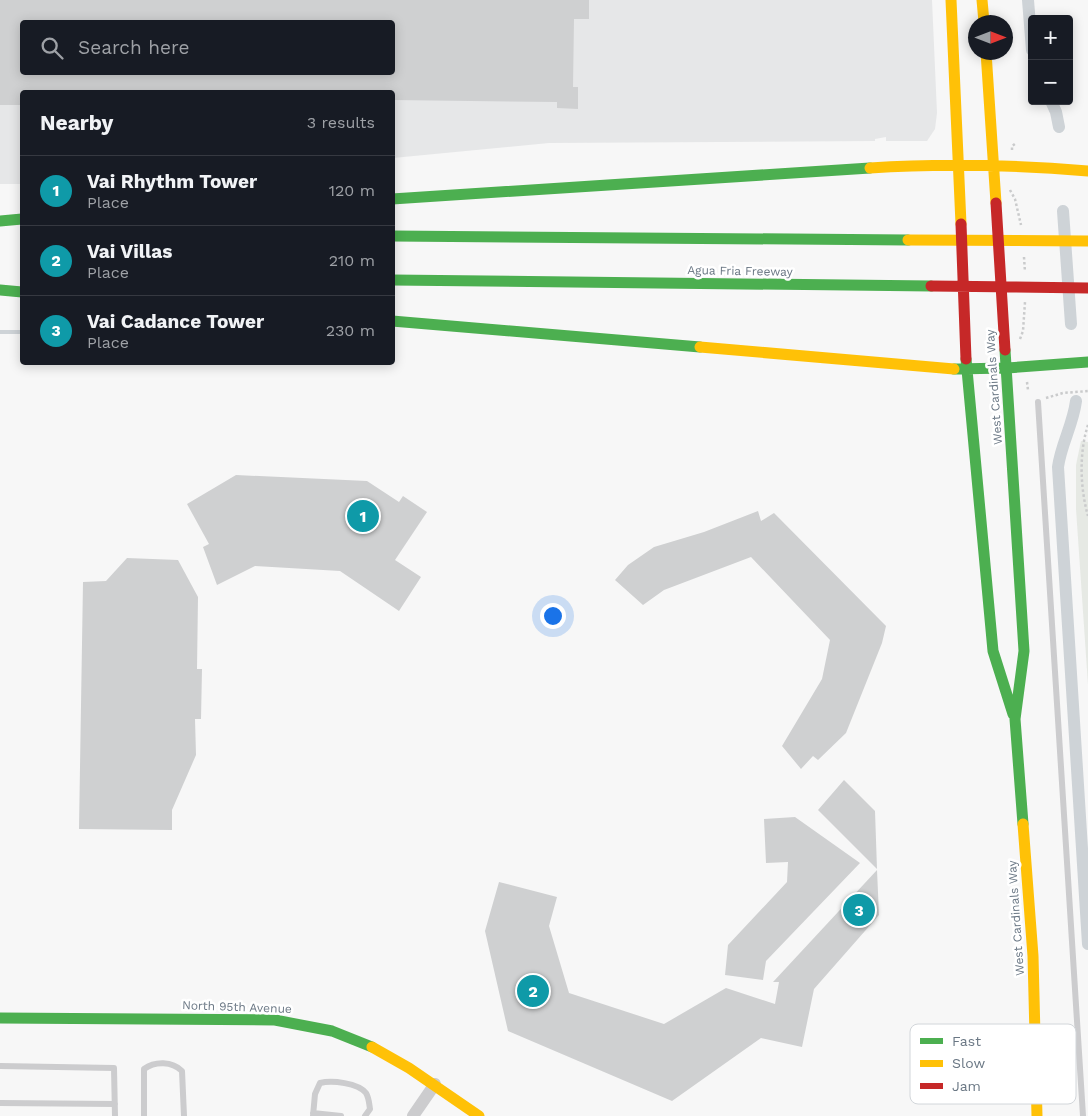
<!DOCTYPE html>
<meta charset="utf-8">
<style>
:root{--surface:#171b24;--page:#242831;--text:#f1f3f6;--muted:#9ea1a6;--line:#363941;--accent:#1a73e8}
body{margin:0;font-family:"Work Sans",sans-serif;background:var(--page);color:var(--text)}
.controls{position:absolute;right:15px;top:15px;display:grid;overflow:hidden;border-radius:5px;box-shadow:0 2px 12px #0003}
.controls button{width:45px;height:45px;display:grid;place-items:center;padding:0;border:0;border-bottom:1px solid var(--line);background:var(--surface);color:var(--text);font:25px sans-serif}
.compass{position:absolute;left:968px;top:15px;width:45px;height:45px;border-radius:50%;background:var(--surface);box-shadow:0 2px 12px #0003;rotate:90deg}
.you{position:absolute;left:552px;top:615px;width:18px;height:18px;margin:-12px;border:4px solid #fff;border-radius:50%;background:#1a73e8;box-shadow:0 0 0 8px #1a73e833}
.badge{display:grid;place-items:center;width:32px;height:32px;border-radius:50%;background:var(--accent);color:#fff;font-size:16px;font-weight:700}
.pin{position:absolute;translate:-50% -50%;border:2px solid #fff;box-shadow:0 1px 5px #0006}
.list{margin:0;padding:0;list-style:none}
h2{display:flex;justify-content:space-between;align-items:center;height:65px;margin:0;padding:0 20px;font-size:21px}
h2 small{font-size:16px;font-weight:400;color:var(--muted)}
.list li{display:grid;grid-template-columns:32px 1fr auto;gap:15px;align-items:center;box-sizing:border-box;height:70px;padding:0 20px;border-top:1px solid var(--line)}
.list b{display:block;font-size:19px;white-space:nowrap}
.list p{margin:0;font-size:16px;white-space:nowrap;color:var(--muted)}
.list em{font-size:16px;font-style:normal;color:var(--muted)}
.icon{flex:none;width:28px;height:28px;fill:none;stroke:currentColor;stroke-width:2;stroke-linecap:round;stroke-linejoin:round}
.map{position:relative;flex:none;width:1088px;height:1116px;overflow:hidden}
.search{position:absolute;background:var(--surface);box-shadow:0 2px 12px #0003;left:20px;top:20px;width:375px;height:55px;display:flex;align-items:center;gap:12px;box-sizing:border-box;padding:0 18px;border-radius:5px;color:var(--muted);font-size:19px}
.panel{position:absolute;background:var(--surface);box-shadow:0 2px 12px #0003;left:20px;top:90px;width:375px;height:275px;border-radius:5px}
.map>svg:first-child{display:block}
</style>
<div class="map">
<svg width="1088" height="1116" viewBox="0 0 1088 1116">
<rect width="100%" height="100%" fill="#f7f7f7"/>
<path fill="#e6e7e8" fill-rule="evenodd" d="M0,0H932L937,113L935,129L927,141H886V137L875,139V141L549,143L393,158L392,92H22V184H0ZM22,22H392V72H22Z"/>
<path fill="#e6e9e4" d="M1081,441L1088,442V685L1076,509V465Z"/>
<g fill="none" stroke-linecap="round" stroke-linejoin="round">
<path stroke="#ced3d7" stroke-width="4" d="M0,332H22"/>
<path stroke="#ced3d7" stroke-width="12" d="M1028,0L1032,50
M1051,101L1056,112L1059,127
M1063,211L1071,324
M1076,401C1073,425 1061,444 1058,467L1088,944"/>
</g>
<path fill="#cfd0d1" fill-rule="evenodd" d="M0,0H589V19H574L573,87H578V109L557,108V102L392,100V92H22V105H0ZM22,22H392V72H22Z
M236,475L367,481L399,502L403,496L427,512L395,560L421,577L399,611L340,571L255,566L217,585L203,547L209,544L187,504Z
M758,511L761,521L774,513L886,626L882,643L846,733L818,760L813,756L801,769L782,746L822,679L830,640L751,557L664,590L643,605L615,580L628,565L654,547L704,532Z
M127,558L178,560L198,597L197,669H202L201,719H195L196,755L172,810V830L79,829L83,582L106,581Z
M844,780L875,811L877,869L818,810Z
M795,817L860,863L766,961L763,980L725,975L728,945L787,882L788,862L766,863L764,819Z
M877,870L879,915L814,989L802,1047L761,1038L672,1101L508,1031L485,931L499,882L557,897L549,926L569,993L664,1024L726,988L775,1004L779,982H773Z"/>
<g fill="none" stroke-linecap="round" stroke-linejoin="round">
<path stroke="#cacbcc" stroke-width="2.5" stroke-dasharray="2.5 2.5" stroke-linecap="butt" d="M1012,150V146L1016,143
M1010,190L1015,199L1021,225
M1024,257L1025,272
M1020,339L1023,331L1025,302
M1027,382L1028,390
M1046,398L1063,393L1088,391
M1088,425C1079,452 1080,488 1088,516"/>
<path stroke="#ccccce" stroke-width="6" d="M1038,402L1083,1116
M0,1066L114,1068L115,1116
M0,1103L115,1104
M313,1113L341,1116
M144,1116V1069C155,1061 172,1061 182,1071L184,1116
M313,1116L315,1094L320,1083C332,1080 358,1083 366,1093C369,1098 369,1103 370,1109L365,1116"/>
<path stroke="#ccccce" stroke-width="12" d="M413,1116L435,1084"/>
<path stroke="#4caf50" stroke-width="11" d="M392,199L870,168
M0,221L22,219
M392,236L908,240
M392,280L931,286
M0,290L22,292
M392,321L700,347
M1005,350L1024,651L1015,719L1023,824
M966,359L993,651L1013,714
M954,369L1007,368L1088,362
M0,1018L275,1020L332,1031L372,1047"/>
<path stroke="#ffc107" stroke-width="11" d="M951,0L961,224
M982,0L984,22
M986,52L996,203
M870,168C944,163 1015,165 1088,171
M908,240L1088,241
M700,347L954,369
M1023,824L1033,956L1037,1116
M372,1047L409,1068L479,1116"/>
<path stroke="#c62828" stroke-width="11" d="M996,203L1005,350
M961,224L966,359
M931,286L1088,288"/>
</g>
<g text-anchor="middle" stroke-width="5" stroke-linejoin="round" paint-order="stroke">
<g font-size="12" fill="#6a7784" stroke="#fff">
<text transform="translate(740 271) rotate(1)" y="4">Agua Fria Freeway</text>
<text transform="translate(994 387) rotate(-94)" y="4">West Cardinals Way</text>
<text transform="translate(1016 918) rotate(-94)" y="4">West Cardinals Way</text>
<text transform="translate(237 1007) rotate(2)" y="4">North 95th Avenue</text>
</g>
</g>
<rect x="910" y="1024" width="166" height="80" rx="8" fill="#fff" stroke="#d2d6da" stroke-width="1"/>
<rect x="920" y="1038" width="23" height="6" fill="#4caf50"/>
<rect x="920" y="1060" width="23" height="7" fill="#ffc107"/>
<rect x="920" y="1083" width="23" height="6" fill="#c62828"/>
<g font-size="14" fill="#6a7784">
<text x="952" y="1046">Fast</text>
<text x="952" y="1068">Slow</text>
<text x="952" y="1091">Jam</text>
</g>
</svg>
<div class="controls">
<button>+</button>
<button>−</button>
</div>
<svg class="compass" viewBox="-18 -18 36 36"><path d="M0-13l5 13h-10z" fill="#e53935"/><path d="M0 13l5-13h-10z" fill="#9ea1a6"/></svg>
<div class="you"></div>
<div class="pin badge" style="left:363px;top:516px;background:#0f9aa8">1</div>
<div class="pin badge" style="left:533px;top:991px;background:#0f9aa8">2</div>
<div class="pin badge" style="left:859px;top:910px;background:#0f9aa8">3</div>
<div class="search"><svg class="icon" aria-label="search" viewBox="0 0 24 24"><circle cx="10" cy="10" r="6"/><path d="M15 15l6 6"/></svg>Search here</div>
<section class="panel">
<h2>Nearby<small>3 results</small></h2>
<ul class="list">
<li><span class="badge" style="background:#0f9aa8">1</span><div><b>Vai Rhythm Tower</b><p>Place</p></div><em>120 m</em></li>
<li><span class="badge" style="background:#0f9aa8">2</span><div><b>Vai Villas</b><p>Place</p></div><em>210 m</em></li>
<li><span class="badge" style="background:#0f9aa8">3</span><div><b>Vai Cadance Tower</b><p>Place</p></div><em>230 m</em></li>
</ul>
</section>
</div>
